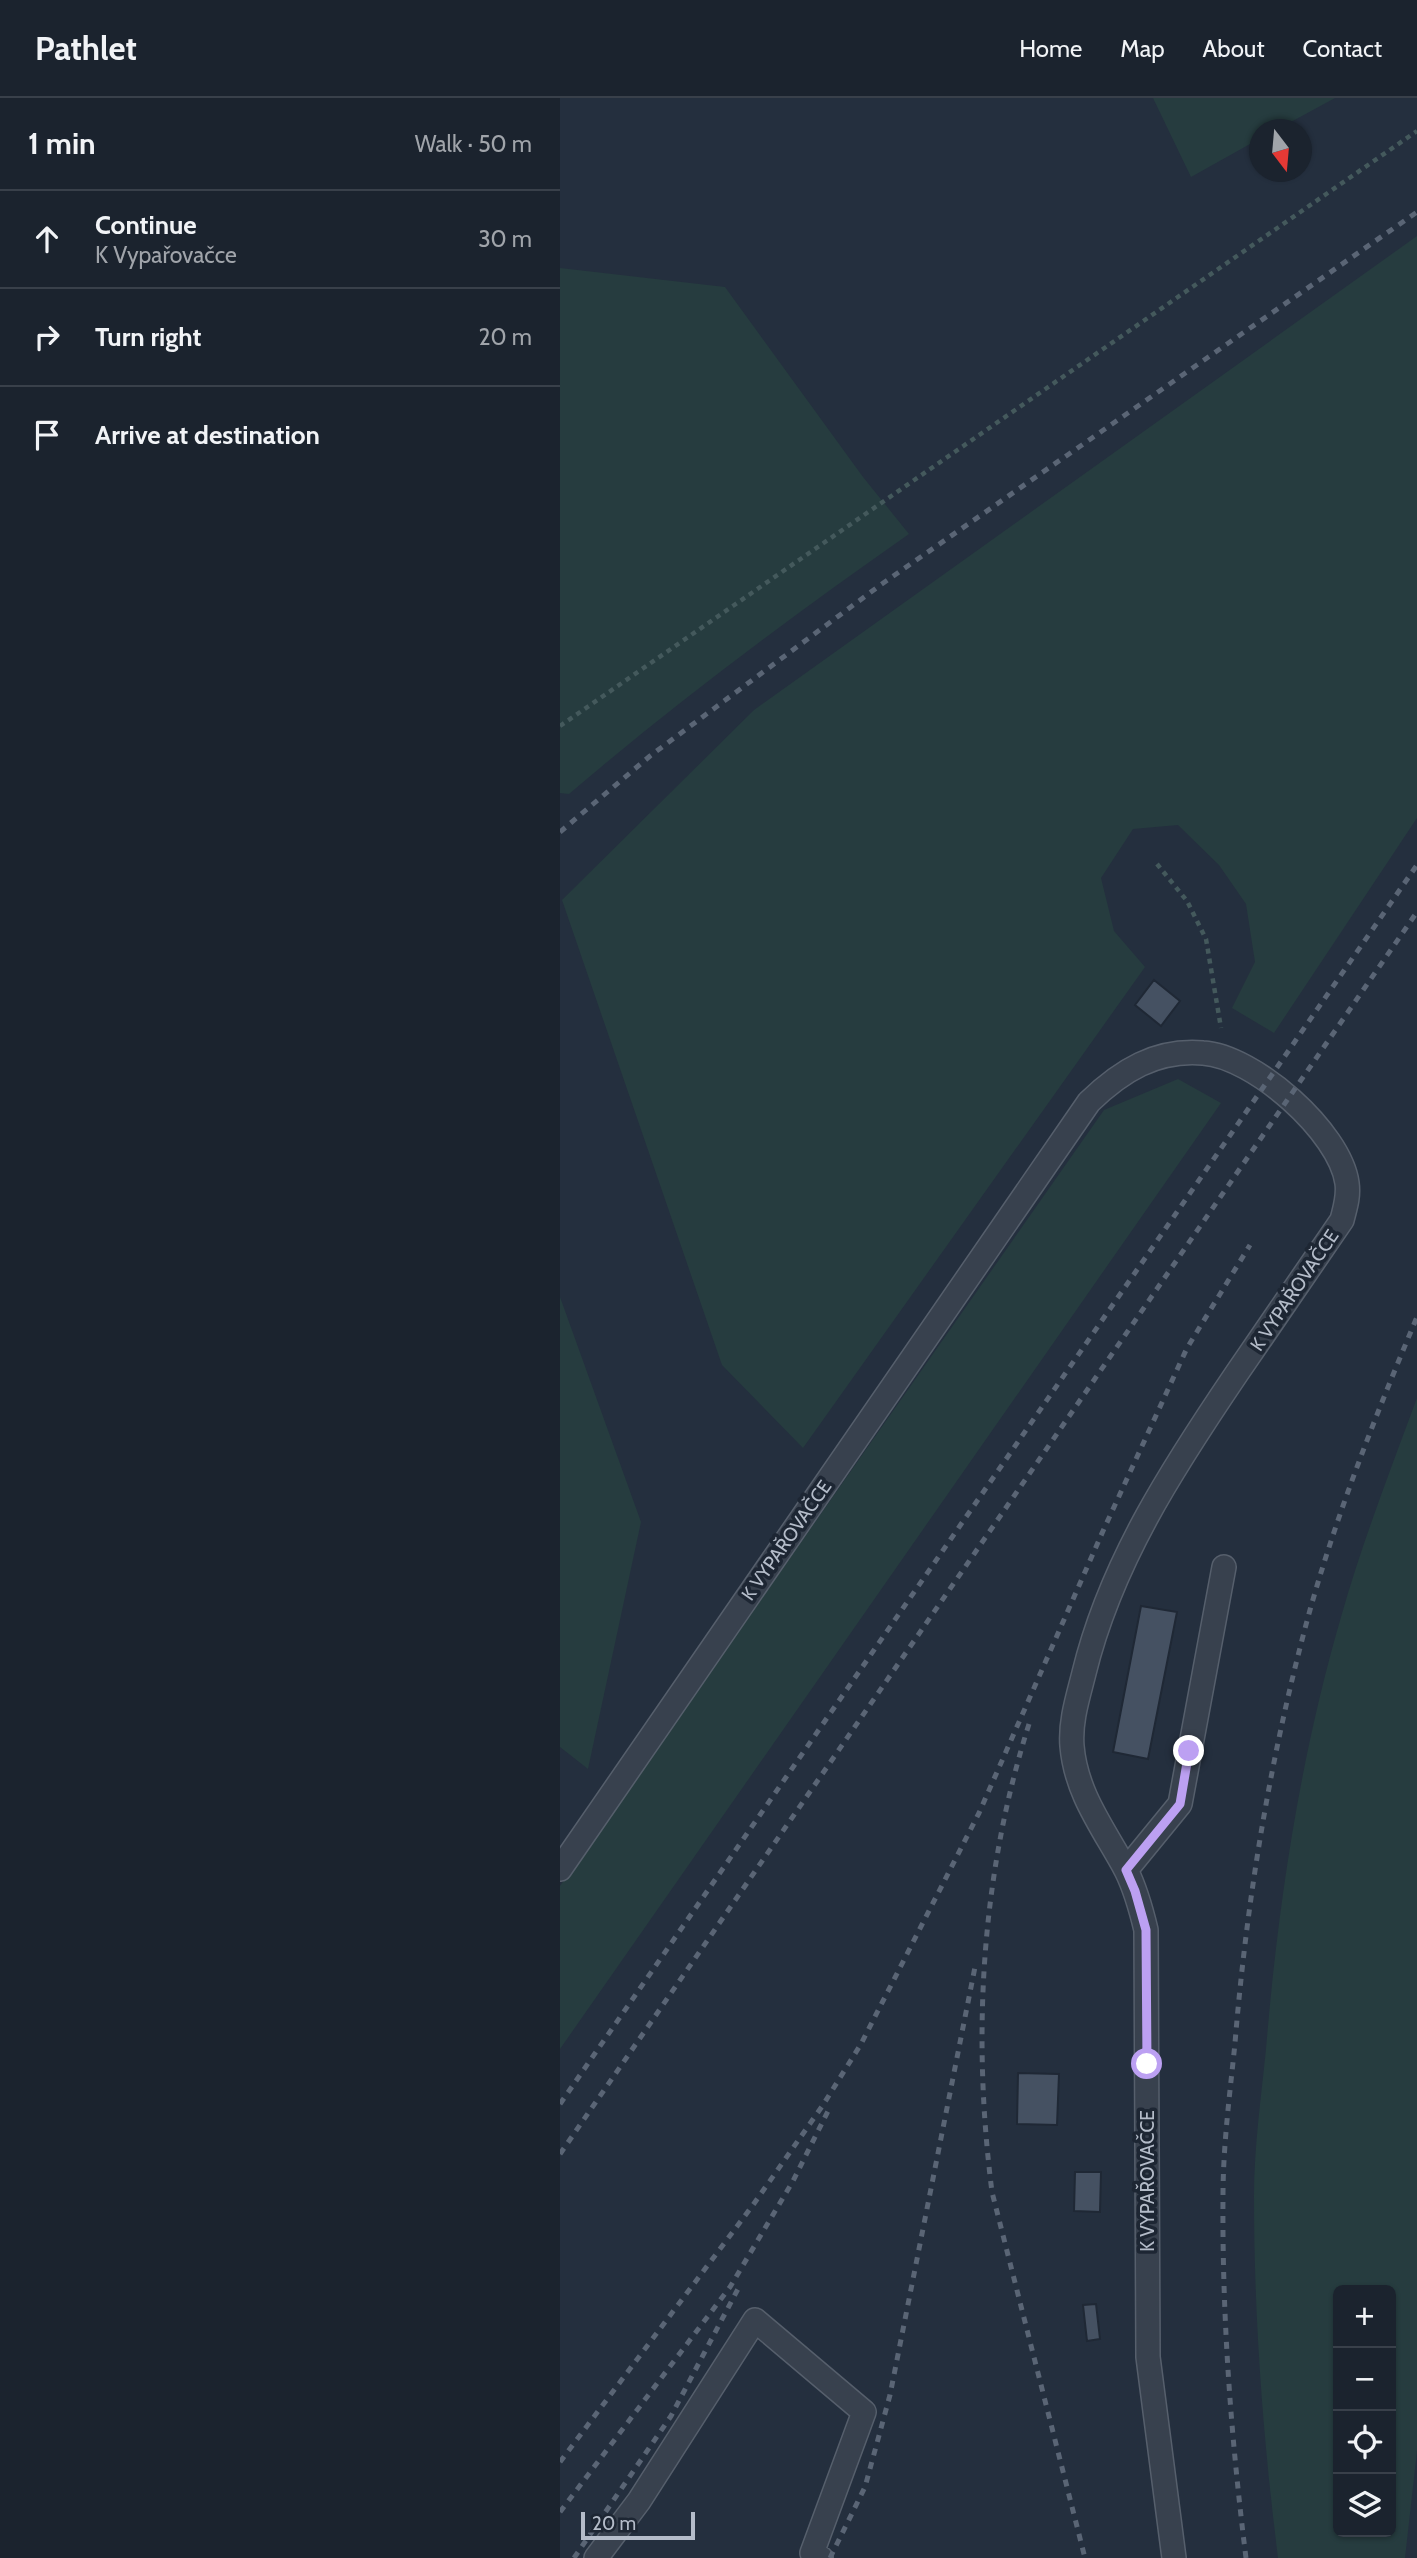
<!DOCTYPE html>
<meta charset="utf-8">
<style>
:root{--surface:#1b232e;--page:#282f3a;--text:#f1f3f6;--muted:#a0a4aa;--line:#39404a}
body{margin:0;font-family:Cabin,sans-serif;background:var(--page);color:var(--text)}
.controls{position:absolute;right:21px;bottom:21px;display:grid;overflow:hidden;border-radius:10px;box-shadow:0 2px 5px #0004}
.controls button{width:63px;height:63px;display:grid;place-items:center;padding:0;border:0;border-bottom:2px solid var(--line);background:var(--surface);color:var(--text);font:35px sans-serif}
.compass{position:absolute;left:689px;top:21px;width:63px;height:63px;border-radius:50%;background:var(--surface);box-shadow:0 2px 5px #0004;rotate:164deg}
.scale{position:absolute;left:21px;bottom:18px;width:114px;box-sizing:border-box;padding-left:7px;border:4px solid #b4bcc9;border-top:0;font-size:19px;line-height:24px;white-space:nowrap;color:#b4bcc9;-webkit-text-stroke:5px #1d2633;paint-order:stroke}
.stop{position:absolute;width:21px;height:21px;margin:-16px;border:5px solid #bca0f2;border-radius:50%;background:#fff}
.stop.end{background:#bca0f2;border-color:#fff;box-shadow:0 2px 7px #0008}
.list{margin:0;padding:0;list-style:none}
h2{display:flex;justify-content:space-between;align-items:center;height:91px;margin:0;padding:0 28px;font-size:30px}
h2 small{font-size:23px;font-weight:400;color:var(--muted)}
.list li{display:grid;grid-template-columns:46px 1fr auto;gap:21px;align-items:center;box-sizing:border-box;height:98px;padding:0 28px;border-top:2px solid var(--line)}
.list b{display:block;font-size:26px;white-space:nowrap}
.list p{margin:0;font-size:23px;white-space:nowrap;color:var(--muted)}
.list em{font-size:23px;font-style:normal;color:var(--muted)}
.icon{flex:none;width:38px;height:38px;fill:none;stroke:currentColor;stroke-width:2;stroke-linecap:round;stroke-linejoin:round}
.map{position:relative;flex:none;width:857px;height:2460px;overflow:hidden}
header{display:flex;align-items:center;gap:42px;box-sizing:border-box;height:98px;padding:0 35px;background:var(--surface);border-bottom:2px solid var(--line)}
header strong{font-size:33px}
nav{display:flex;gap:38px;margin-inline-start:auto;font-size:24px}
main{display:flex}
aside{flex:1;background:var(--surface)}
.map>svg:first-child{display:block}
</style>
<header>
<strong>Pathlet</strong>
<nav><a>Home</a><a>Map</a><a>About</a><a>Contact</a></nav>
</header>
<main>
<aside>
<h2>1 min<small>Walk · 50 m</small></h2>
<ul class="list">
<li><svg class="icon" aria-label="ahead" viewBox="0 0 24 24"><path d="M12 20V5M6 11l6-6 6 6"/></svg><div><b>Continue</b><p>K Vypařovačce</p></div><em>30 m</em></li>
<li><svg class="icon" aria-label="right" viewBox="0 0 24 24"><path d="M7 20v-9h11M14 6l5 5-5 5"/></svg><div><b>Turn right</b></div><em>20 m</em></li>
<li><svg class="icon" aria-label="arrive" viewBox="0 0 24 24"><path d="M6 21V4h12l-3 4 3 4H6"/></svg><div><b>Arrive at destination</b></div></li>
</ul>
</aside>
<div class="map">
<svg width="857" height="2460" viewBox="0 0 857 2460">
<rect width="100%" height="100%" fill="#242f3e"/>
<path fill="#263c3f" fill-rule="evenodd" d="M593,0H775L718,31L699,32V41L631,79Z
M857,138V720L714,935L672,910L695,864L686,806L659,767L618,727L573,731L541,780L554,833L585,869L243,1350L162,1267L2,802L194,612Z
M0,170L165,189L303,379L349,436C232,518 118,603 9,696L0,695Z
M618,981L661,1005L0,1951V1788L544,1012Z
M0,1199L81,1424L28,1671L0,1649Z
M857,1300V2353L845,2460H718C703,2340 694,2220 694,2099C694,2050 701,2000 706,1951C718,1805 740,1660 781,1519C802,1445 830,1373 857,1300ZM778,2192H831V2434H778Z"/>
<path fill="#455162" stroke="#1f2835" stroke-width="2" d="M594,882L620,903L601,928L575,907Z
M581,1508L617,1514L588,1661L553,1654Z
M458,1975L499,1976L497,2027L457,2026Z
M515,2074H541L540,2114L514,2113Z
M536,2206L540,2241L527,2243L523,2207Z"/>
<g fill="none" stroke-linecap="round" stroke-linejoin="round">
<g stroke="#565f6c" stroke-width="26">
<path id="lane" d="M0,1771L529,1004C561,973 596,951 643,955C694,958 780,1034 787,1085C789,1099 785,1110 782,1122C747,1173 712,1224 677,1275C614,1368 551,1464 524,1575C518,1599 510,1623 512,1648C516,1696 544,1731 566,1772C576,1792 581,1811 586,1832L588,2259L614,2460
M566,1772L620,1706L664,1469
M36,2460L79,2403L195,2222L304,2314L252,2455L261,2460"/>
</g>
<path stroke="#44595c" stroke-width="4.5" stroke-dasharray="5 5" stroke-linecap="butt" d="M0,628L857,33
M597,766L627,803L646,841L661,930"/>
<use href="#lane" stroke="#38414e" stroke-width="23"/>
<path stroke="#5a6575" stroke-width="5" stroke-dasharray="7 7" stroke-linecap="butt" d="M0,734L90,658L319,488L857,114
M469,1626C421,1777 412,1938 432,2094L525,2460
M0,2006L857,767
M0,2056L857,814
M0,2364L193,2107L263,2007L301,1946L419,1715L543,1433L627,1250L690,1147
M0,2414L170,2189L233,2083L269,2011
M14,2460L111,2318L179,2189
M270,2460L305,2389L330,2297L416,1864
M686,2460C671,2340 662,2219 663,2098C663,2047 670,1995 675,1945C687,1799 711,1654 750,1512C778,1412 817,1314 857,1219"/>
</g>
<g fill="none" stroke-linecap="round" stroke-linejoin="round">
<path stroke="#bca0f2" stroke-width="9" d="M587,1966L586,1832L575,1793L566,1772L620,1706L629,1653"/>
</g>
<g text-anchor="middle" stroke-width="7" stroke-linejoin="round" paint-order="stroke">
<g font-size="19" fill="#b4bcc9" stroke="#1d2633">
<text transform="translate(734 1192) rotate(-56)" y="7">K VYPAŘOVAČCE</text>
<text transform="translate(226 1442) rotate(-55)" y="7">K VYPAŘOVAČCE</text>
<text transform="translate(587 2083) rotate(-90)" y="7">K VYPAŘOVAČCE</text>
</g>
</g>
</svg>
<div class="controls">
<button>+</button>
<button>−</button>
<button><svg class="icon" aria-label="locate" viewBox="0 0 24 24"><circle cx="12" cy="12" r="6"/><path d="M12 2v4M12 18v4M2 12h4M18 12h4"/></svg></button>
<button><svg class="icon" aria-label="layers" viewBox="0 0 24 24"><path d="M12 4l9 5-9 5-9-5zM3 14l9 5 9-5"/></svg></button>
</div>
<svg class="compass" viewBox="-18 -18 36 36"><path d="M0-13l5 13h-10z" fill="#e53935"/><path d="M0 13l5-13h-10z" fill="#a0a4aa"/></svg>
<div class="scale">20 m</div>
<div class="stop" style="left:587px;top:1966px"></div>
<div class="stop end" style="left:629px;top:1653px"></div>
</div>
</main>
